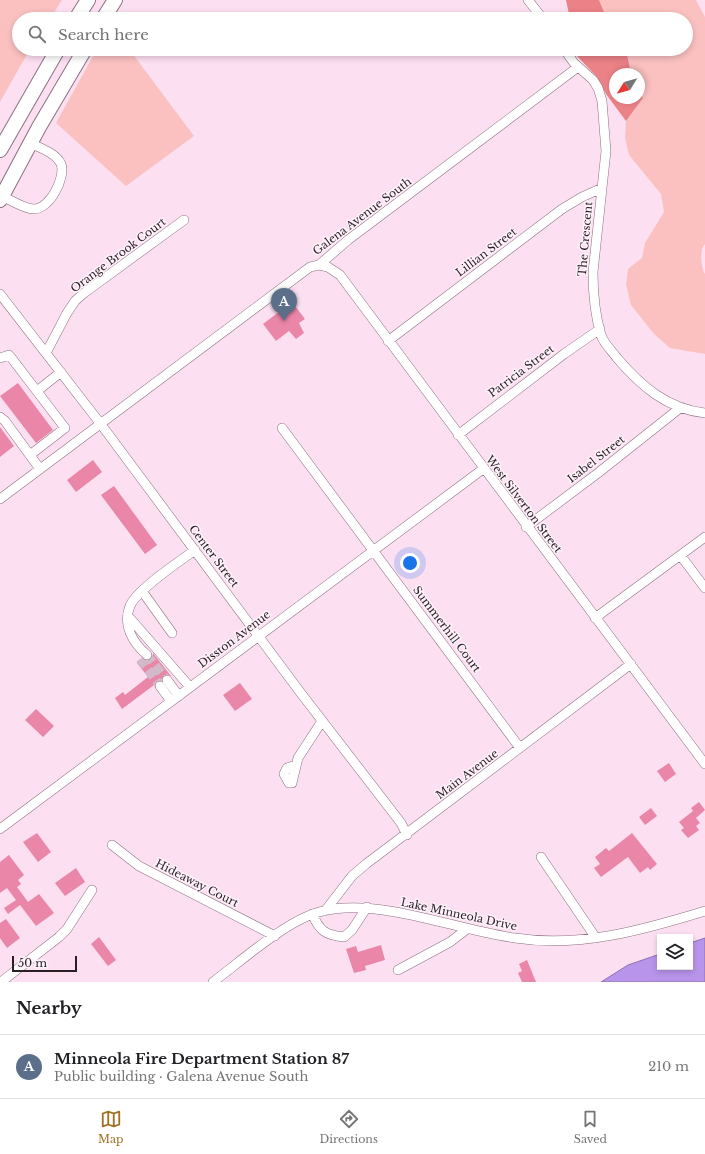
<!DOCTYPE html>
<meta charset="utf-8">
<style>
:root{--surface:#fff;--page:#f2f2f2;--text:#202124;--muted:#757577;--line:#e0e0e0;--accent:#9f6f22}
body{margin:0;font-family:"Libre Baskerville",serif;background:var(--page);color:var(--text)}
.controls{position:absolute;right:12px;bottom:12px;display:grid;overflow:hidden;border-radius:0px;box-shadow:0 2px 6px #0003}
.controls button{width:36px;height:36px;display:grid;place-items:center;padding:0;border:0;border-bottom:1px solid var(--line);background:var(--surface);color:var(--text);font:20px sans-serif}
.compass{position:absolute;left:609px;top:68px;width:36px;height:36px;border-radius:50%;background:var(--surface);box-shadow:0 2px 6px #0003;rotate:233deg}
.scale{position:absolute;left:12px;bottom:10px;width:65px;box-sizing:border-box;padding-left:4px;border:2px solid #291f25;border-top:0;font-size:11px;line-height:14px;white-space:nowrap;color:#291f25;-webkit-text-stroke:3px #fff2fa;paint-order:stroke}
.you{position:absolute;left:410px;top:563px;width:14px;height:14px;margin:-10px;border:3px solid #fff;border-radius:50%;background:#1a73e8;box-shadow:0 0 0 6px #1a73e833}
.badge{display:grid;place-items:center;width:26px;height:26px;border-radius:50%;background:var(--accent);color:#fff;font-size:13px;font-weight:700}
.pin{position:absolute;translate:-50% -33px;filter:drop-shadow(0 1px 2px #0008)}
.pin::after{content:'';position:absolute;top:21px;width:14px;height:12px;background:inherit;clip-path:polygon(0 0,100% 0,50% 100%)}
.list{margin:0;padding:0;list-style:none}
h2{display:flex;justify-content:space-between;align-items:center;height:52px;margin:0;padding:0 16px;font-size:17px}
h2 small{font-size:13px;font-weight:400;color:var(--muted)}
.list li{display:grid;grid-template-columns:26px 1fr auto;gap:12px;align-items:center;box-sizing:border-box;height:64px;padding:0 16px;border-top:1px solid var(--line)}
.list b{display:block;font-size:15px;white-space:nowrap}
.list p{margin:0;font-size:13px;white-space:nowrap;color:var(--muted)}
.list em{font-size:13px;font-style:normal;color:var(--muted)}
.icon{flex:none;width:22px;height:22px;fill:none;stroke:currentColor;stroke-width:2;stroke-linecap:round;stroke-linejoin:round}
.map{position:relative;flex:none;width:705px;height:982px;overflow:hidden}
.search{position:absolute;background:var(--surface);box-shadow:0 2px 6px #0003;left:12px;right:12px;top:12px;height:44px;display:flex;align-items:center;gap:10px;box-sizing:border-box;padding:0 14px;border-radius:22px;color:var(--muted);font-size:15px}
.sheet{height:116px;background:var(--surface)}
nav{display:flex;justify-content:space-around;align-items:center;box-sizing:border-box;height:56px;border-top:1px solid var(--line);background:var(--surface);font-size:11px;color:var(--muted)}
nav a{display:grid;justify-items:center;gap:2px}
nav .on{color:var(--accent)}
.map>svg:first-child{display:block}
</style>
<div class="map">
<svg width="705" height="982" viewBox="0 0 705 982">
<rect width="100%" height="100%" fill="#fddff2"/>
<path fill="#fbc1c1" d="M0,0H62L50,19H19V49H30L0,102Z
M599,0H696L705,17V244C699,250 701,267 705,274V354L670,348L654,334L631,305L626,285L628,269L642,258L645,243L664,212L661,194L629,155L625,138L626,121L643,98L639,92V74H631L626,49H686V19H607Z
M97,49H129L194,136L126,186L56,123Z"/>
<path fill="#eb8287" d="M566,0H599L607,19H570Z
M580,49H626L631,74H615V98H639V92L643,98L626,121L606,94L597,77L577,56Z"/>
<path fill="#b994eb" stroke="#8e71b0" d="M705,938V982H601L628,965L660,954V967H690V943Z"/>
<path fill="#ea86a7" d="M292,302L305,319L299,323L304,333L296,339L289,331L276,341L263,324Z
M18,383L53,430L36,443L0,396Z
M0,427L14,446L0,457Z
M93,460L102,472L76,492L67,480Z
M114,486L157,545L145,554L101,495Z
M153,653L171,676L164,675L161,680L156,681L154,685L122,709L115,698L123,692L125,695L148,677L137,663L142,659L149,661L153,657Z
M240,683L252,699L235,711L223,695Z
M36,709L54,726L43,737L25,720Z
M669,763L676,774L665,782L657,771Z
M699,802L705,810L696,818L700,823L696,826L699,830L688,838L681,830L684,828L679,822L693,811L691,808Z
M651,808L657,816L645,825L639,817Z
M37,833L51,852L38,862L23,842Z
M632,833L657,864L650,870L648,867L640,873L628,857L601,877L594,868L600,864L595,857L606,848L609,851Z
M9,855L24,875L18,880L21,884L17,887L28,902L39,894L54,913L36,926L20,905L8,914L4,908L16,900L7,888L0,893V862Z
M76,868L85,882L65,896L55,883Z
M6,919L20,938L7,948L0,938V923Z
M99,937L116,960L108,966L91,944Z
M381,945L385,960L365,966L366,970L354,973L346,949L356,946L358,952Z
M527,960L536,982H522L518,973L522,971L519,964Z"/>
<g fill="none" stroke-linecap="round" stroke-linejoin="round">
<path stroke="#d3b9c9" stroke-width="9" stroke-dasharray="9 4.5" stroke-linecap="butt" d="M147,655L167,680
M140,659L160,686"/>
<g stroke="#8b7080" stroke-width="10">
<path id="minor" d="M528,0L543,19
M564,49L574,63L593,80L598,88L602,101L606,151L593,272C593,293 595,315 601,335C604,344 612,351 617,358C641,386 667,409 705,413
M2,196C11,200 24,209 34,209C50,209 66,177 61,164C56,153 40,148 30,143
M319,265L328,267L340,275L705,764
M0,294L100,423L300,692L401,823L407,835
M388,341L562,209L582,197L602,188
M46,353L67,313L75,301L84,293L184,220
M0,358L9,355L13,360L65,428L30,455
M37,391L61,372
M0,417L5,421L40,469
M282,428L520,748
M458,435L564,354L600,329
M0,499L310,267L319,265L348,240L578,67
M526,527L598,473L680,408
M681,556L705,588
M142,591L172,633
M128,616L190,687
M595,618L705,537
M147,655C133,643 122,625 130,606C136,590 180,561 195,550
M167,680L179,696
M160,686L171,701
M296,765L287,768L284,774L289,783H292L298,758L322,721
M0,829L483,469
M112,845L139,866L275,936
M541,857L596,938
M325,911L352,876L366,864L631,664
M312,914C320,931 325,935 344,937L352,930L367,907
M398,970L450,942L467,929
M1,982L59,937L67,929L92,890
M213,982C241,961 286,921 319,912C378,896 454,930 515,938C580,948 643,930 705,911"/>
</g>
<g stroke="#8b7080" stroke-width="16">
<path id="highway" d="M76,19L88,0
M103,19L115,0
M0,150L58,49
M0,200L39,127L85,49"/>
</g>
<use href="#minor" stroke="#fff" stroke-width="9"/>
<use href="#highway" stroke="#fff" stroke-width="14"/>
</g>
<g text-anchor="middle" stroke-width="3" stroke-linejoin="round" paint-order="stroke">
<g font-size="11" fill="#291f25" stroke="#fff2fa">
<text transform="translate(362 216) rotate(-37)" y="4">Galena Avenue South</text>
<text transform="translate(585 239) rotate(-85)" y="4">The Crescent</text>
<text transform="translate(486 252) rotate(-37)" y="4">Lillian Street</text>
<text transform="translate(118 255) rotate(-37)" y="4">Orange Brook Court</text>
<text transform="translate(521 371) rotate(-37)" y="4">Patricia Street</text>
<text transform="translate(596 459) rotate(-38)" y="4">Isabel Street</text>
<text transform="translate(524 504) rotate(53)" y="4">West Silverton Street</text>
<text transform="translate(214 556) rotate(53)" y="4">Center Street</text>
<text transform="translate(447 629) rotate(53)" y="4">Summerhill Court</text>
<text transform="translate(234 639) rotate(-37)" y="4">Disston Avenue</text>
<text transform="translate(467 774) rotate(-37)" y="4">Main Avenue</text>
<text transform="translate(197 883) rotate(27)" y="4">Hideaway Court</text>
<text transform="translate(459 914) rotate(12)" y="4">Lake Minneola Drive</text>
</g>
</g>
</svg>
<div class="controls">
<button><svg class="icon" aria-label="layers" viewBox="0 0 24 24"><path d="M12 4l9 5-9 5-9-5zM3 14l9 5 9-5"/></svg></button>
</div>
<svg class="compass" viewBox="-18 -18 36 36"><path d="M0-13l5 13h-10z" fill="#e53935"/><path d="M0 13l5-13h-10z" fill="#757577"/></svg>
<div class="scale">50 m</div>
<div class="you"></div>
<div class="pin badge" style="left:284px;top:321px;background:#5c6f8a">A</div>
<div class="search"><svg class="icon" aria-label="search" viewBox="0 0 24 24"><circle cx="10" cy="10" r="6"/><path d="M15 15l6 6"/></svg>Search here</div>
</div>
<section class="sheet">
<h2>Nearby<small></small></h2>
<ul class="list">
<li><span class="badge" style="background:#5c6f8a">A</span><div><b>Minneola Fire Department Station 87</b><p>Public building · Galena Avenue South</p></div><em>210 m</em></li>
</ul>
</section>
<nav>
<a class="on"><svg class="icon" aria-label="map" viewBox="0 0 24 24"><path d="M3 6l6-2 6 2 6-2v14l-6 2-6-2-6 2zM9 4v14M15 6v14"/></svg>Map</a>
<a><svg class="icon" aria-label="directions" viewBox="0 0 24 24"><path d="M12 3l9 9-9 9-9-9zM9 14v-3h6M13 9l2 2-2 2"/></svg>Directions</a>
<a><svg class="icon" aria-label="saved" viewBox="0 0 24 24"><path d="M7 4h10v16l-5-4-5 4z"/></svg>Saved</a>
</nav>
